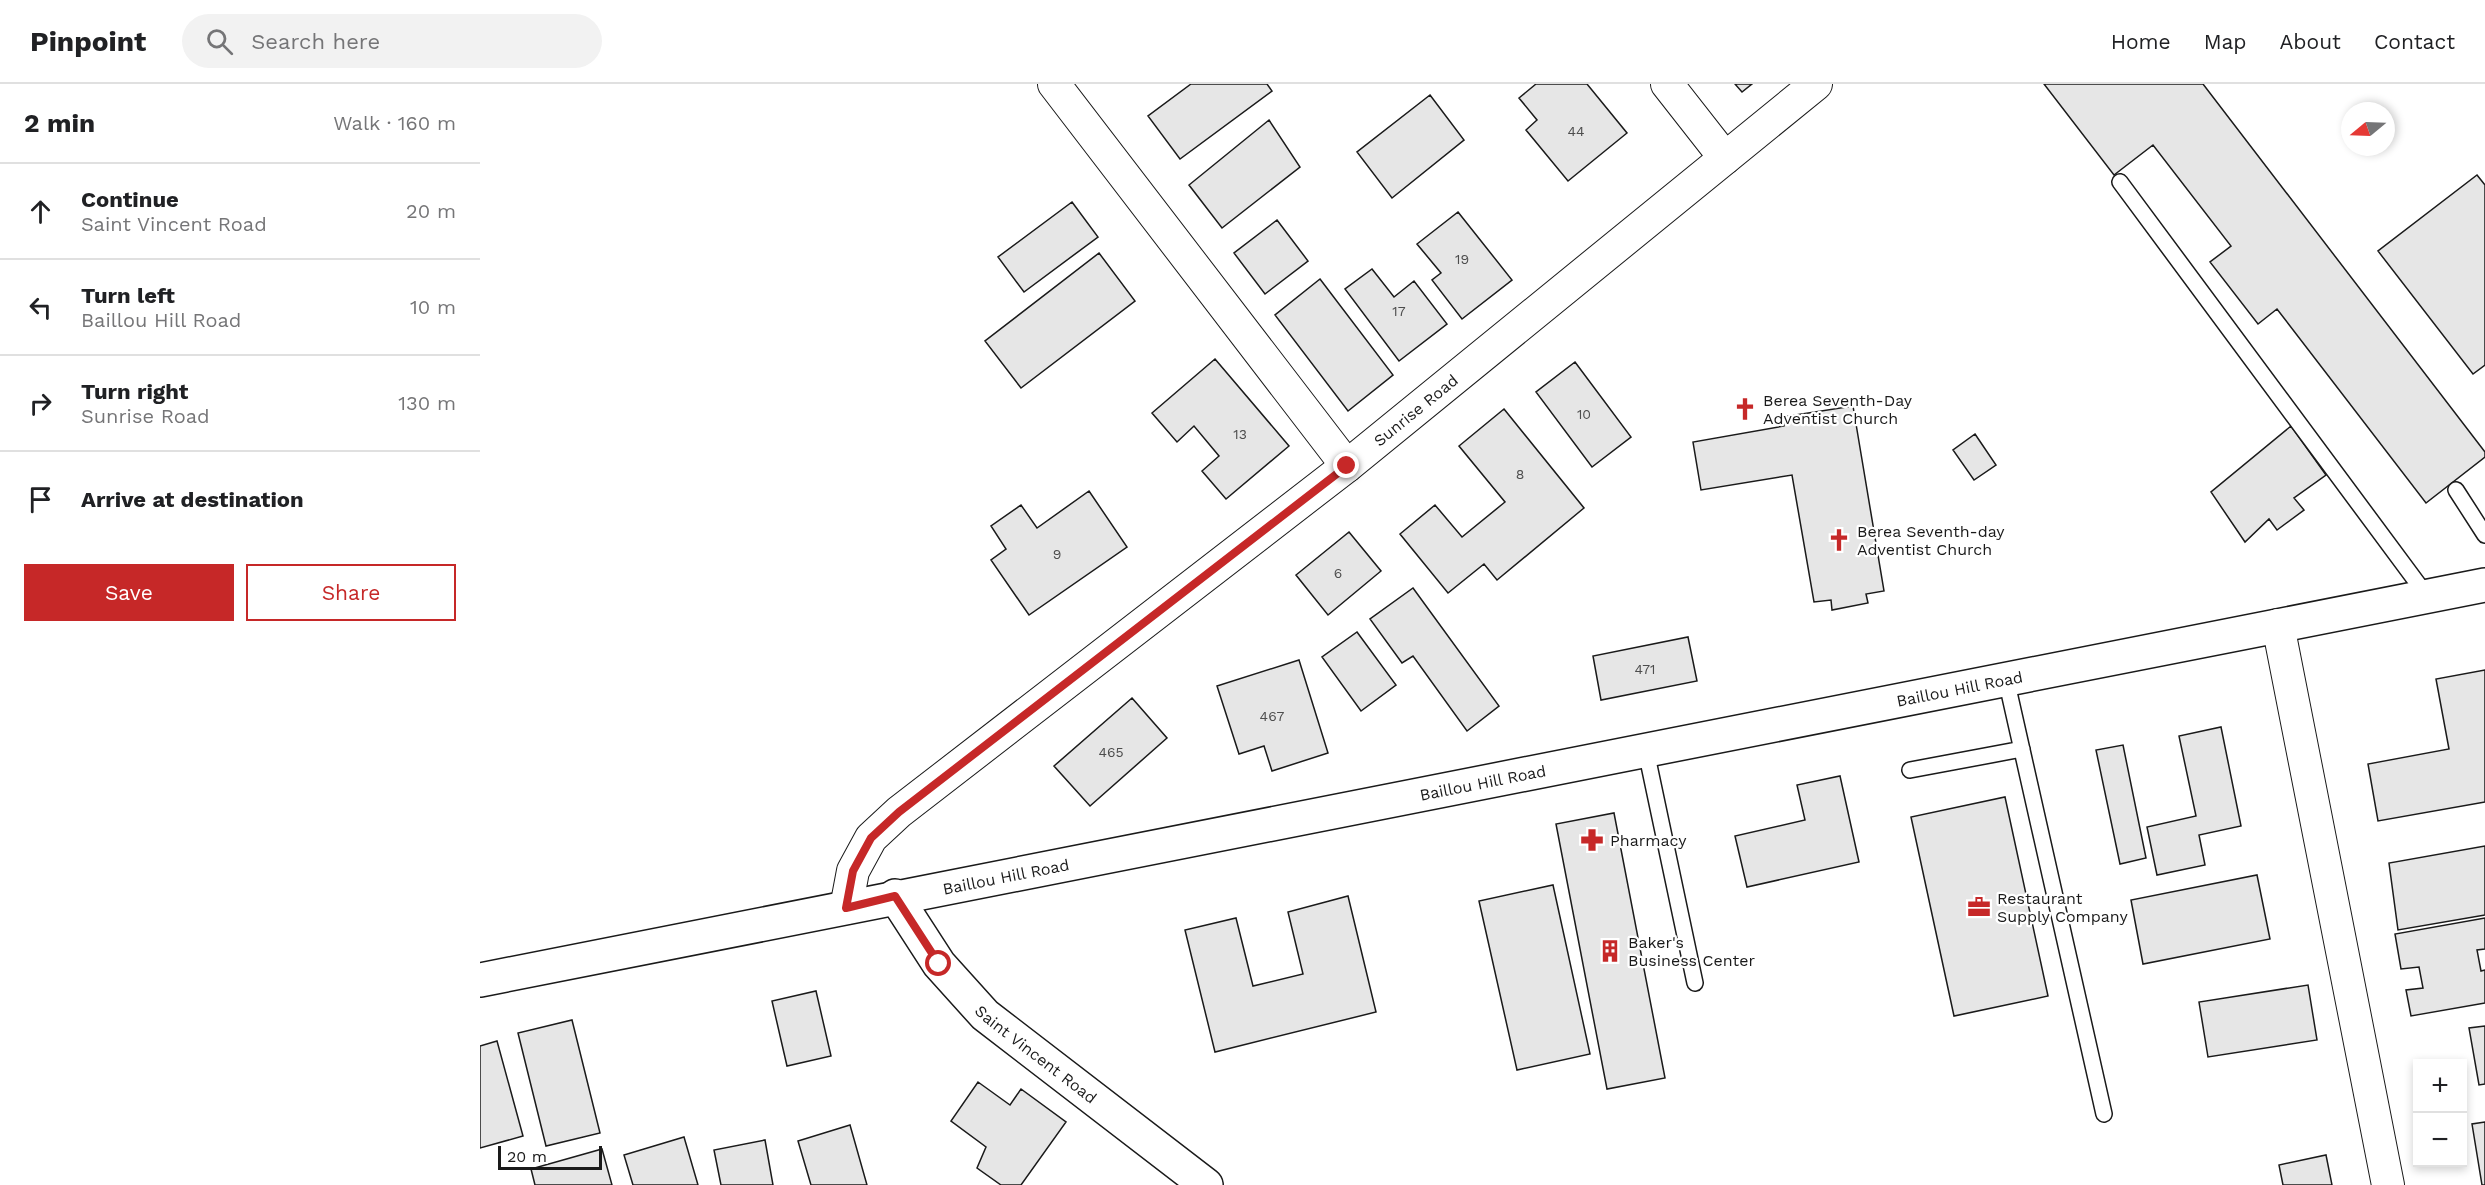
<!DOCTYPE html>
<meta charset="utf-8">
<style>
:root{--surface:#fff;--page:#f2f2f2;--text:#202124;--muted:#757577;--line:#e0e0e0;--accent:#c62828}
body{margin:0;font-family:"Work Sans",sans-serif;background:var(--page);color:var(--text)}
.controls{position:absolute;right:18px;bottom:18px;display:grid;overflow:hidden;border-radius:0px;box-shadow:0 3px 9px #0003}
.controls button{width:54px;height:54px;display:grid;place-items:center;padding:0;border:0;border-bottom:2px solid var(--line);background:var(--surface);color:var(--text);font:30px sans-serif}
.compass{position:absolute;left:1861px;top:18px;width:54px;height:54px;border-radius:50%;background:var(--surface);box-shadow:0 3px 9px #0003;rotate:251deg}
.scale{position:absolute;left:18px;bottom:15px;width:104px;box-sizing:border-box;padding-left:6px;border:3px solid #1a1a1a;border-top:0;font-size:16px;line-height:21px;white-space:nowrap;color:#1a1a1a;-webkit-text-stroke:4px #fff;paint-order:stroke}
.stop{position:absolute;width:18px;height:18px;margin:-14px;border:4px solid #c62828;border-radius:50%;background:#fff}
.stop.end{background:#c62828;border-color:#fff;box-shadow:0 2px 6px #0008}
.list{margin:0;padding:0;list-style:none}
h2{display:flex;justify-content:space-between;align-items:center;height:78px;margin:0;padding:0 24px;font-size:26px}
h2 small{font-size:20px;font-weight:400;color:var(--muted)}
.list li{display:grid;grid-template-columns:39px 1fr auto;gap:18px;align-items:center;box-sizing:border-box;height:96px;padding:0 24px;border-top:2px solid var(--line)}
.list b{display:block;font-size:22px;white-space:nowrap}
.list p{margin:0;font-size:20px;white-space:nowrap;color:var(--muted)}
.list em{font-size:20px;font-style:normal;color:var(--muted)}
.actions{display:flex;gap:12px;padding:18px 24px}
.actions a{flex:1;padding:14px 0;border:2px solid var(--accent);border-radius:0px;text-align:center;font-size:21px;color:var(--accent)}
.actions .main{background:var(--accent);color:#fff}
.icon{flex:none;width:33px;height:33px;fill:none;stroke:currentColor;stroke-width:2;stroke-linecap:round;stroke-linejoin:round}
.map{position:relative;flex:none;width:2005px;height:1101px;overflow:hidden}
header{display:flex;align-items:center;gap:36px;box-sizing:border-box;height:84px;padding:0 30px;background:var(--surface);border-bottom:2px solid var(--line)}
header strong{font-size:28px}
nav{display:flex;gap:33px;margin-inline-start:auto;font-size:21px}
.search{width:420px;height:54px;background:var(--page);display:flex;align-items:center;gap:15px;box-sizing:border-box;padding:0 21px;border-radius:33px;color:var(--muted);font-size:22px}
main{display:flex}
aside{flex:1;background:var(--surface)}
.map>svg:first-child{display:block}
</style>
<header>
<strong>Pinpoint</strong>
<div class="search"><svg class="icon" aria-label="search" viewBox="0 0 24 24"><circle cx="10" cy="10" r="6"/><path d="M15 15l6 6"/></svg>Search here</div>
<nav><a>Home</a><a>Map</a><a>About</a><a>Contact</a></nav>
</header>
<main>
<aside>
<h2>2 min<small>Walk · 160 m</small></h2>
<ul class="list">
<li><svg class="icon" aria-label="ahead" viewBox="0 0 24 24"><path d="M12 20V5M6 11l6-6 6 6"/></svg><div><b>Continue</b><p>Saint Vincent Road</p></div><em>20 m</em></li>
<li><svg class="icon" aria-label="left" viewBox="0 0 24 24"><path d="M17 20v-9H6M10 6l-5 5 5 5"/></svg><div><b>Turn left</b><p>Baillou Hill Road</p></div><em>10 m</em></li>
<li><svg class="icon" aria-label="right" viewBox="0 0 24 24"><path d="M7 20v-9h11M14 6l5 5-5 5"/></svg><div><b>Turn right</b><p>Sunrise Road</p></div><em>130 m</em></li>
<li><svg class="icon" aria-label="arrive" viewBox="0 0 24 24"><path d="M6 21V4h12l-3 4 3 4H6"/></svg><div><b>Arrive at destination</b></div></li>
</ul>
<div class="actions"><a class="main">Save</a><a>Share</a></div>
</aside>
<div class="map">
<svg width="2005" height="1101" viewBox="0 0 2005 1101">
<rect width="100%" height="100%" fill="#fff"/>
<path fill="#e6e6e6" stroke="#1a1a1a" stroke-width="1.5" d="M711,0H787L792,7L700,75L668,32Z
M1056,0H1107L1147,49L1088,97L1046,46L1057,36L1039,14Z
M1255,0H1272L1262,8Z
M1564,0H1723L2005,368V373L1946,419L1797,225L1778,240L1730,178L1751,162L1673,61L1634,91Z
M950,11L984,56L912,114L877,68Z
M789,36L820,83L742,144L709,101Z
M1997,91L2005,101V281L1993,290L1898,167Z
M592,118L618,153L544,208L518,173Z
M978,128L1032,196L982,235L952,196L961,189L937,160Z
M797,136L828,177L785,210L754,169Z
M619,169L655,217L541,304L505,257Z
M892,185L914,213L934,197L967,240L919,277L865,205Z
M840,195L913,291L868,327L795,231Z
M735,275L809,362L746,415L722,387L739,372L714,342L697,358L672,329Z
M1095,278L1151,353L1112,383L1056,308Z
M1373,322L1404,507L1386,510L1388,519L1352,526L1351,516L1334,518L1312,391L1221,406L1213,358L1304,342L1303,333Z
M1024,325L1104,424L1017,496L1004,480L968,509L920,450L955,421L982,453L1025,418L979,362Z
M1811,342L1846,391L1814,414L1824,426L1797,446L1789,435L1765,458L1731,408Z
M1495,350L1516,381L1494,396L1473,366Z
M609,407L647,463L549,531L511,476L526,465L511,442L541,421L557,444Z
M869,448L901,487L848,531L816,491Z
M933,504L1019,622L987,647L933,572L922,579L890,535Z
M877,548L916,601L881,627L842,573Z
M1208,553L1217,597L1121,616L1113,572Z
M819,576L848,669L792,687L784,662L759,670L737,602Z
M2005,586V718L1898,737L1888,680L1969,665L1956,595Z
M652,614L687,654L610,722L574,682Z
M1741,643L1761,742L1719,751L1725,781L1677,791L1667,743L1716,732L1699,652Z
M1643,661L1666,774L1640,780L1616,666Z
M1360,692L1379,778L1267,803L1255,752L1325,736L1317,701Z
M1525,713L1568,912L1474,932L1431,733Z
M1134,729L1185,994L1127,1005L1076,740Z
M2005,762V831L1918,846L1909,779Z
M1777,791L1790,855L1663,880L1651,816Z
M1073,801L1110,970L1037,986L999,817Z
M868,812L896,928L735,968L705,846L756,834L773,902L823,890L808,828Z
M2005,834V865L1997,866L2001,887L2005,886V919L1931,932L1926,906L1943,904L1939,883L1921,885L1915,850Z
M1828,901L1837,956L1728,973L1719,918Z
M336,907L351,972L307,982L292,917Z
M92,936L120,1049L66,1062L38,949Z
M2005,942V1000L1999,1001L1989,944Z
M17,957L43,1052L0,1064V962Z
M498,998L530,1021L541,1005L586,1038L541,1101H521L497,1084L506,1063L471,1037Z
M2005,1038V1101H2002L1992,1040Z
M370,1041L387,1101H331L318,1057Z
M204,1053L218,1101H153L144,1071Z
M285,1056L293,1101H241L234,1066Z
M122,1065L132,1101H55L51,1085Z
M1846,1071L1852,1101H1803L1799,1081Z"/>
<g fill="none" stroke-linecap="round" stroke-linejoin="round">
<g stroke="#1a1a1a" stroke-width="18">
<path id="service" d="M1640,98L1947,512
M1976,406L2005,451
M1526,595L1624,1030
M1166,667L1215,899
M1430,686L1542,665"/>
</g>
<g stroke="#1a1a1a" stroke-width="34">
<g id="minor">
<path d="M574,0L867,382"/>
<path d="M1187,0L1245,74"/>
<path d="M1798,541L1908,1101"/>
<path id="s1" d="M366,824L373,787L391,754L419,728L867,382L1336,0"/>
</g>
</g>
<g stroke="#1a1a1a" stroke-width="36">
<g id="tertiary">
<path id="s2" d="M415,812L459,880L505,931L726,1101"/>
</g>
</g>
<g stroke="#1a1a1a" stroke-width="36">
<g id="secondary">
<path id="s3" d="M0,896L2005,501"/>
</g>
</g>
<use href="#service" stroke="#fff" stroke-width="15"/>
<use href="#minor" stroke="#fff" stroke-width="32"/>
<use href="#tertiary" stroke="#fff" stroke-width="33"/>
<use href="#secondary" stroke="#fff" stroke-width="33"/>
</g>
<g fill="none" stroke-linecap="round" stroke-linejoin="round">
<path stroke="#c62828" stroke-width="8" d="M459,880L415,812L366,824L373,787L391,754L419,728L867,382"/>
</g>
<defs>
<g id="church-bare" transform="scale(1.8)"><path d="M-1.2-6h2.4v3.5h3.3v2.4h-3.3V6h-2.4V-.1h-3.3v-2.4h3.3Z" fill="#c62828" stroke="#fff" stroke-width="2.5" paint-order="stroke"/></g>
<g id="pharmacy-bare" transform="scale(1.8)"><path d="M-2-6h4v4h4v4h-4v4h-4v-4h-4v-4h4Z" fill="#c62828" stroke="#fff" stroke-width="2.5" paint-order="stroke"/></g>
<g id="office-bare" transform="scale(1.8)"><path d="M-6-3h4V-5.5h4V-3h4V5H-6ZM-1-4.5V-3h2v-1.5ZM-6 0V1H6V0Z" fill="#c62828" stroke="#fff" stroke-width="2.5" paint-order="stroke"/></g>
<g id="building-bare" transform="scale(1.8)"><path d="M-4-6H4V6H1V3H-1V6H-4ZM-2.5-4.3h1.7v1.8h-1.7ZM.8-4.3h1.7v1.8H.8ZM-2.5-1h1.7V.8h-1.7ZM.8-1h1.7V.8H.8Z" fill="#c62828" stroke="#fff" stroke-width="2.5" paint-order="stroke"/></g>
</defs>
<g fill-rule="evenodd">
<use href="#church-bare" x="1265" y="325"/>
<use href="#church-bare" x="1359" y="456"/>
<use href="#pharmacy-bare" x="1112" y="756"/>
<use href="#office-bare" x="1499" y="823"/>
<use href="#building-bare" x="1130" y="867"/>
</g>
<g text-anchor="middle" stroke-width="4.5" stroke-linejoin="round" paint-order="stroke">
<g font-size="14" fill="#4d4d4d">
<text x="1096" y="52">44</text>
<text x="982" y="180">19</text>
<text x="919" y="232">17</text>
<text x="1104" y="335">10</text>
<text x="760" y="355">13</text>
<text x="1040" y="395">8</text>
<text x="577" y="475">9</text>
<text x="858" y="494">6</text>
<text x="1165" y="590">471</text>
<text x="792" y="637">467</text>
<text x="631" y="673">465</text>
</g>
<g font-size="16" fill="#1a1a1a" stroke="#fff" text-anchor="start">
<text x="1283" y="322">Berea Seventh-Day<tspan x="1283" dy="18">Adventist Church</tspan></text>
<text x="1377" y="453">Berea Seventh-day<tspan x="1377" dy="18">Adventist Church</tspan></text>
<text x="1130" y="762">Pharmacy</text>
<text x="1517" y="820">Restaurant<tspan x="1517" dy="18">Supply Company</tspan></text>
<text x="1148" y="864">Baker's<tspan x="1148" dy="18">Business Center</tspan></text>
</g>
<g font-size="16" fill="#1a1a1a" stroke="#fff">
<text dy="6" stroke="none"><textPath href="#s1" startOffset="768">Sunrise Road</textPath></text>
<text dy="6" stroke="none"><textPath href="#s3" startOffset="1508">Baillou Hill Road</textPath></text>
<text dy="6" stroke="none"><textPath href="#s3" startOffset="1022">Baillou Hill Road</textPath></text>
<text dy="6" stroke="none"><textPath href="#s3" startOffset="536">Baillou Hill Road</textPath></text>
<text dy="6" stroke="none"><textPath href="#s2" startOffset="214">Saint Vincent Road</textPath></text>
</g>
</g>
</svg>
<div class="controls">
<button>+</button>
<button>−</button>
</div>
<svg class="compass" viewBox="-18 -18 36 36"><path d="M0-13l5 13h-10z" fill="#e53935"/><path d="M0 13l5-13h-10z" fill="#757577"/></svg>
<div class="scale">20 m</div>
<div class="stop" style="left:459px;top:880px"></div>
<div class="stop end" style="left:867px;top:382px"></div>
</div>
</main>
